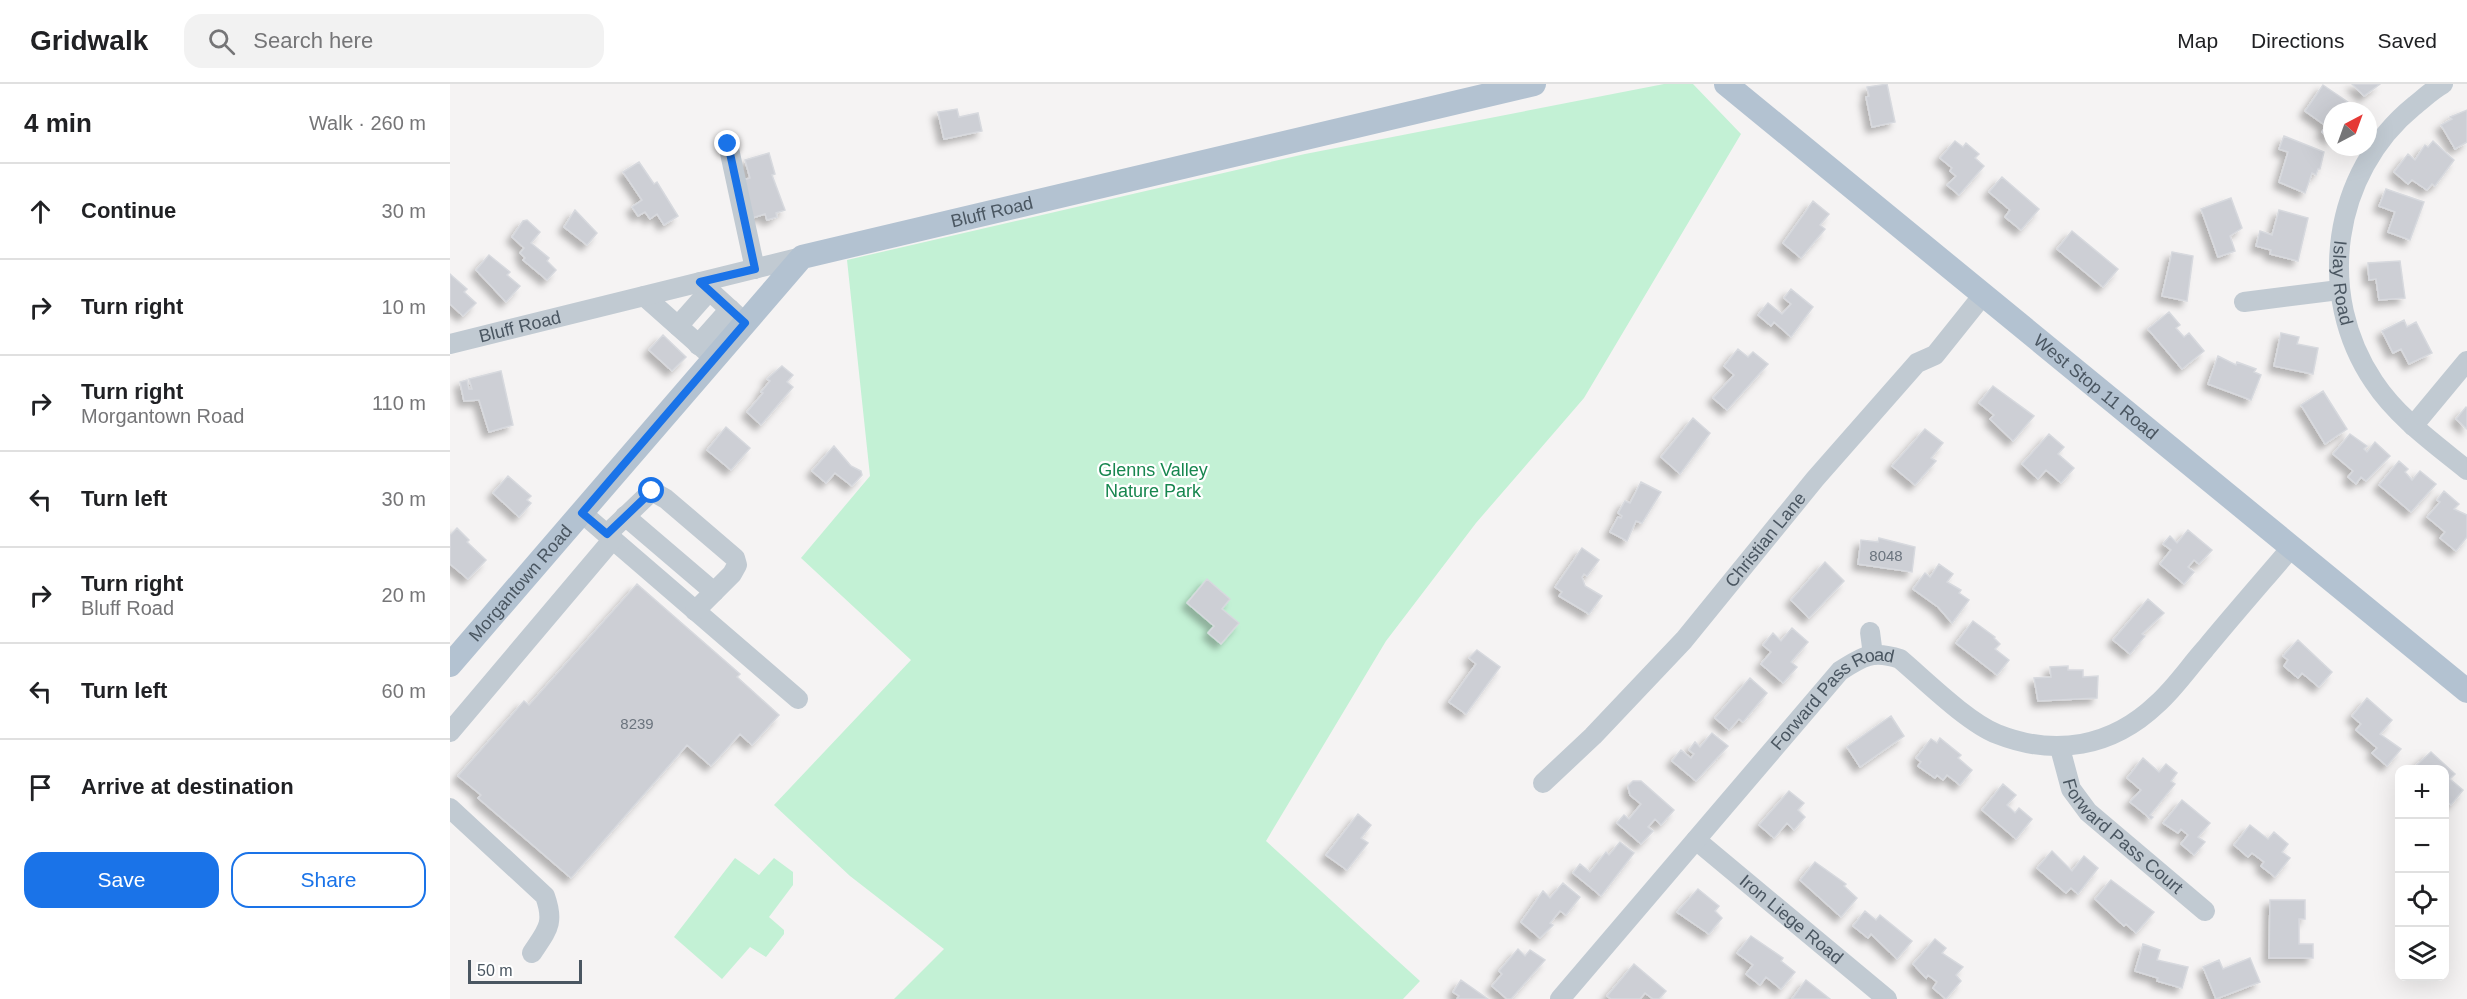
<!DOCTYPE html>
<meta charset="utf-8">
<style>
:root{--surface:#fff;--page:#f2f2f2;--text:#202124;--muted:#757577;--line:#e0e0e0;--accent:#1a73e8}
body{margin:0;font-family:Arial,sans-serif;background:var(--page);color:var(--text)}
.controls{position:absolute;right:18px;bottom:18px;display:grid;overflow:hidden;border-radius:12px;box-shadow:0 6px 24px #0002}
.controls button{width:54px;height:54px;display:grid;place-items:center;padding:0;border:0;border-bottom:2px solid var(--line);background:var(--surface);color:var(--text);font:30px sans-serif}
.compass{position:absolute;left:1873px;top:18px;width:54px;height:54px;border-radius:50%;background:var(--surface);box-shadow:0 6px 24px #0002;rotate:41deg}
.scale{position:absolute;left:18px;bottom:15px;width:114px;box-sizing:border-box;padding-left:6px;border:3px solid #4a5661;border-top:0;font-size:16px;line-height:21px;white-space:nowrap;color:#4a5661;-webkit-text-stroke:4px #fff;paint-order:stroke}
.stop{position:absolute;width:18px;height:18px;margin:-14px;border:4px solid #1a73e8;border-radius:50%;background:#fff}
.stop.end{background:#1a73e8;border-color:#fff;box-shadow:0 2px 6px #0008}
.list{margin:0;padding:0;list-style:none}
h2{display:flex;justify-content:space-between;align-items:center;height:78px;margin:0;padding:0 24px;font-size:26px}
h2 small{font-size:20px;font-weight:400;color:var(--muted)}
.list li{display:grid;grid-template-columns:39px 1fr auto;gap:18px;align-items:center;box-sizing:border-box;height:96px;padding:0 24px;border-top:2px solid var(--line)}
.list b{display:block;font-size:22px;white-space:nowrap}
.list p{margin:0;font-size:20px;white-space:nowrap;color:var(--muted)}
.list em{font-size:20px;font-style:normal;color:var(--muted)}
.actions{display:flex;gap:12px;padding:18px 24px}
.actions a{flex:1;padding:14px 0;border:2px solid var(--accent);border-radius:18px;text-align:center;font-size:21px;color:var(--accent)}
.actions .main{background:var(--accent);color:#fff}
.icon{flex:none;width:33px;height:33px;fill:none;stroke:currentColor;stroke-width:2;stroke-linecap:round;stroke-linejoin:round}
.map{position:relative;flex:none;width:2017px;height:915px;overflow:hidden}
header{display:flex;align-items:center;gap:36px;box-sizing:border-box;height:84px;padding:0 30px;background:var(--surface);border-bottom:2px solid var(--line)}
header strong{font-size:28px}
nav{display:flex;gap:33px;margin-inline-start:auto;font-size:21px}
.search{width:420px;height:54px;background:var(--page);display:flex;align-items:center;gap:15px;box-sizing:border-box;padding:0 21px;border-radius:18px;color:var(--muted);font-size:22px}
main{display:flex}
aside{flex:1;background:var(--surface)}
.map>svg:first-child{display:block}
</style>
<header>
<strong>Gridwalk</strong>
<div class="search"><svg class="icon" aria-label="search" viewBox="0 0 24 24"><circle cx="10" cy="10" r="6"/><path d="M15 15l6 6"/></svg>Search here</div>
<nav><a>Map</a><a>Directions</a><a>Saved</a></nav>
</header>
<main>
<aside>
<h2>4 min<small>Walk · 260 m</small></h2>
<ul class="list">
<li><svg class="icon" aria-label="ahead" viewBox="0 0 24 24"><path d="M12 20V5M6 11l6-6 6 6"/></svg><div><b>Continue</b></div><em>30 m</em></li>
<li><svg class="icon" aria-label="right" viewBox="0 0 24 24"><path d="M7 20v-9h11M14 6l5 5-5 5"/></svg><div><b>Turn right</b></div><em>10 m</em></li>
<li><svg class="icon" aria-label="right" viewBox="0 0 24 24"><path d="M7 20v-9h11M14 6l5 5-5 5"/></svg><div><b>Turn right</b><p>Morgantown Road</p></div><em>110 m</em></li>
<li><svg class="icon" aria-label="left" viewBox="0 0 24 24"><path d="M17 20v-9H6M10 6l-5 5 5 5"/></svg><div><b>Turn left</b></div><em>30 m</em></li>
<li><svg class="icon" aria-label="right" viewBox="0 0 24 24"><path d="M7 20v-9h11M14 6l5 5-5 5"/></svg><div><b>Turn right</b><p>Bluff Road</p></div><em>20 m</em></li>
<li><svg class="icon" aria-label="left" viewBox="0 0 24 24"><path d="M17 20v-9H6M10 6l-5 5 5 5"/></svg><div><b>Turn left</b></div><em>60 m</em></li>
<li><svg class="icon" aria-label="arrive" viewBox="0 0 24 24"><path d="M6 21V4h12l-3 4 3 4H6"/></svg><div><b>Arrive at destination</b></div></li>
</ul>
<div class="actions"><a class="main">Save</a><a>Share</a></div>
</aside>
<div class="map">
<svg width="2017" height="915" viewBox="0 0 2017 915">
<defs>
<filter id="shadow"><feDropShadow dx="-5.5" dy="5.5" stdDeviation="3" flood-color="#0004"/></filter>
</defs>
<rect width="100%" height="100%" fill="#f5f3f3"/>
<path fill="#c3f1d5" d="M1214,0H1243L1291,50L1134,314L1026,439L936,557L816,757L970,897L953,915H444L494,865L400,792L324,721L461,576L351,474L420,392L397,176L855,70Z
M285,774L309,791L324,774L343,788V801L319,833L334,846V850L316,873L300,863L272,895L224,853Z"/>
<path fill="#cdcfd5" stroke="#d7d9de" stroke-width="1.5" filter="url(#shadow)" d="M1437,0L1445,38L1422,43L1416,13L1419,12L1417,3Z
M1902,0H1930L1914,12Z
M1873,1L1905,23L1902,27H1882V56L1872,48L1876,42L1855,27Z
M507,25L509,33L528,29L532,47L494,55L488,28Z
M2017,26V58L2005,65L1991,41L2002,35L2000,33Z
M1834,52L1874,68L1870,85H1868L1866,91L1862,89L1855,109L1829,98L1838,68L1829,65Z
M1505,57L1513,63L1516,59L1529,70L1525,74L1534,82L1509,111L1497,101L1506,92L1500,87L1502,84L1490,74Z
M1983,57L2004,76L1985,102L1982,100L1977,106L1962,96L1958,100L1944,88L1958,70L1965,76L1975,61L1978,63Z
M319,69L325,90L322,91L335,126L326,129L327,133L317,136L315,130L299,135L290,97L300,94L295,76Z
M189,78L204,100L207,98L228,132L214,141L207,130L200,135L195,128L188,132L182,123L192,116L173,88Z
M1552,93L1589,125L1571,146L1555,133L1560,126L1539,108Z
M1936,105L1974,118L1960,156L1938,148L1945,128L1929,122Z
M1781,114L1792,144L1780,152L1785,167L1768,173L1751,125Z
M1363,117L1379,130L1370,141L1375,145L1351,174L1333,159Z
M125,126L147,149L137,161L114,143Z
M1829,126L1858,134L1848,177L1820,170L1821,166L1806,162L1810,147L1822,151Z
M77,136L90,148L81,159L99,174L97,177L106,186L97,196L73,176L75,174L70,169L74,164L62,153L73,137Z
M1622,147L1668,185L1653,203L1607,165Z
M1722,168L1743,172L1737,217L1712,212Z
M39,171L60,188L57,191L70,202L56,218L26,186Z
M1950,177L1955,214L1929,216L1926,195L1919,196L1918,179Z
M0,190L17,205L14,208L26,219L13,232L0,220Z
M1341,205L1363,223L1341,253L1324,238L1321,242L1308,231L1318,219L1332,230L1341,220L1334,214Z
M1719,228L1730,241L1726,244L1734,253L1739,249L1754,267L1732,285L1698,245Z
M1954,236L1957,243L1966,238L1982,269L1959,280L1951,265L1943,269L1932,247Z
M1831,249L1849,253L1847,260L1868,264L1863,290L1824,282Z
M213,251L236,273L222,287L199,266Z
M1288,265L1298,273L1303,268L1318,280L1277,326L1263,314L1284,291L1274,282Z
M1768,272L1786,281L1787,278L1806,285L1804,288L1811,291L1801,316L1758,300Z
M332,282L343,291L337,298L343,303L311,341L297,328L313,309L311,308L320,297L317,295Z
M51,287L63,341L39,348L29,316L14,317L10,298L17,296L19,305H22L19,295Z
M1543,302L1584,332L1563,357L1540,335L1544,331L1529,319Z
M1873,307L1897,345L1875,360L1851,321Z
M2016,323L2017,324V345L2006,335Z
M1243,334L1260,349L1230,390L1211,373Z
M276,343L300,364L281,386L257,366Z
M1475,345L1493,359L1481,374L1486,377L1465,401L1442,382Z
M1599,350L1614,363L1608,370L1624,384L1611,399L1596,386L1588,395L1572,380Z
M1900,350L1917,362L1914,365L1917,368L1925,358L1940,372L1916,397L1911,393L1906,400L1898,393L1903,387L1883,370Z
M384,362L401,382L411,387L412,391L402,402L385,389L376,399L362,387Z
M1949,377L1958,385L1955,388L1962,396L1970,387L1986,400L1961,428L1929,401Z
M58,392L81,412L77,416L81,419L69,433L43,409Z
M1191,398L1211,408L1192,439L1186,437L1177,457L1160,448L1168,433L1171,434L1172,432L1168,429L1175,417L1180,419Z
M1994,407L2009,420L2004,425L2017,431V453L2006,467L1990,454L1995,448L1977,433L1990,418L1987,416Z
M7,444L19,456L17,458L36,476L18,495L0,480V451Z
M1738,446L1762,466L1749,480L1744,476L1738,483L1744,488L1734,500L1710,480L1721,466L1713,460L1720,452L1727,459Z
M1429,454L1465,463L1462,488L1408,480L1411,456L1428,458Z
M1132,464L1149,476L1137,492L1134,490L1132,493L1135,502L1152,512L1139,530L1109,512L1112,508L1105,503Z
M1375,478L1394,497L1359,534L1341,516Z
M1489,480L1503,490L1497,498L1511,506L1509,509L1519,516L1502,539L1488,523L1463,505L1475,489L1480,493Z
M757,495L780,515L772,525L789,539L771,560L758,549L764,542L737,519Z
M187,500L290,590L287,593L329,631L302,661L290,650L261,682L237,661L121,794L28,714L31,711L8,692L74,617L79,621Z
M1698,515L1714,529L1692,550L1695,552L1680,570L1663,556Z
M1523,537L1545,553L1544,554L1550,560L1545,565L1559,576L1547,591L1506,559Z
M1342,544L1358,558L1341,578L1347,583L1333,599L1311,580L1321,568L1313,561L1323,549L1331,557Z
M1848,556L1882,588L1869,603L1852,589L1848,594L1834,582L1838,576L1833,572Z
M1027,566L1050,583L1016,630L999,618L1026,580L1019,574Z
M1618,582V586H1633V593L1648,592L1647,614L1588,617L1584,594L1601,593L1600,583Z
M1300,594L1317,609L1293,638L1289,635L1279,646L1265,634Z
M1917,614L1942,636L1930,650L1951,665L1937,682L1922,669L1927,664L1906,646L1911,640L1902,632Z
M1441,632L1454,652L1410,683L1397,663Z
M1262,649L1278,662L1246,697L1222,677L1231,666L1241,674L1244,670L1239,666L1245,658L1250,663Z
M1490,654L1511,671L1508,674L1522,686L1510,701L1497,691L1493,696L1487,691L1485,694L1468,682L1471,678L1466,674L1481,655L1487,659Z
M1981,668L2005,690L2000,695L2013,706L2001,721L1994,715V686H1961Z
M1693,674L1709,688L1716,680L1727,689L1721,697L1725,700L1700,731L1703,733L1701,735L1680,718L1691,706L1677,694Z
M1183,697H1191L1224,726L1211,741L1205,735L1198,743L1203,747L1191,760L1167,739L1174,731L1179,735L1191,720L1180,711L1178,702Z
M1553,700L1566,711L1557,721L1565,729L1569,724L1582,735L1566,755L1532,726Z
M1339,707L1354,719L1348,726L1355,733L1344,746L1337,739L1324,754L1309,741Z
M1732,716L1760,739L1748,753L1755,758L1744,771L1731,760L1738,751L1731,745L1728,749L1713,739Z
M908,730L921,741L911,754L918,759L897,786L876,771Z
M1800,741L1818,755L1824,748L1838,760L1832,768L1840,774L1825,793L1811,782L1814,778L1802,769L1798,773L1784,761Z
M1170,758L1184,769L1151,812L1123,789L1130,780L1140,788L1156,768L1159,771Z
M1602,767L1622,787L1634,772L1648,784L1628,810L1621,804L1616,809L1587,784Z
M1365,778L1396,800L1394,802L1407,814L1391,833L1350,796Z
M1661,796L1704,828L1686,849L1676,840L1674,842L1645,815Z
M1113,799L1130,813L1116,831L1110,827L1100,839L1103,841L1090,854L1071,838L1093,807L1100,814Z
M1248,805L1269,822L1265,827L1272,834L1259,850L1227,828Z
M1820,816H1855V835H1849V860H1863V874H1819Z
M1415,827L1426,836L1430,831L1462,857L1447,875L1421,850L1418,854L1403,842Z
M1301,852L1333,874L1331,877L1345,888L1331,905L1316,893L1310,901L1296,890L1303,881L1287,869Z
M1485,855L1496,864L1492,869L1513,883L1506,891L1511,897L1496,915L1483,904L1487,898L1478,891L1476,894L1463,880Z
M1693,860L1710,866L1707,876L1738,883L1732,904L1707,897L1708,894L1685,887Z
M1068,865L1075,872L1080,866L1095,876L1061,915H1057L1042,902L1052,890L1049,887Z
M1800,874L1810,898L1766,915L1753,883L1769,876L1773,885Z
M1184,880L1216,907L1209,915H1203L1195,909L1190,915H1161L1157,912Z
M1011,896L1038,915H1007L1009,912L1003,908Z
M1356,896L1380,915H1342Z"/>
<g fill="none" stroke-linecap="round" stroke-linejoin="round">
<g stroke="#c1cad2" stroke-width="20">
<path id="s1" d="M1993,0C1982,6 1973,15 1964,22C1882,89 1865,211 1924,298C1947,333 1985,360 2017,386"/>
<path d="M278,60L305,185"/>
<path d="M250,198L295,239"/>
<path d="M194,212L265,275"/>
<path d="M1794,218L1889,206"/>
<path d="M228,242L259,207"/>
<path id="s2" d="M0,260L352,173"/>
<path d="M248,261L280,225"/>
<path d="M1963,342L2017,277"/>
<path d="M132,429L348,615"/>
<path d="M175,432L264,508"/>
<path d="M157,450L202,407L216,415L285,474L287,481L282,490L245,527"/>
<path d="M1420,548L1423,571"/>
<path d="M0,648L163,455"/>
<path id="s3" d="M1610,664L1621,705L1638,728L1755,827"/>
<path id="s4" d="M1093,699L1143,652L1234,556L1365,395L1467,279L1485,271L1533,211"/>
<path d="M0,724L95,812C105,840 97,846 82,869"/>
<path id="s5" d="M1246,756L1437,915"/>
<path id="s6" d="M1110,915L1390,587C1413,572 1423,566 1450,575C1476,597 1517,638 1547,650C1605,673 1662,663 1707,620C1725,604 1739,583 1755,565C1783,531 1812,498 1841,464"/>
</g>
<g stroke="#b3c2d1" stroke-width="24">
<path id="s7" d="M1276,0L2017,607"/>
<path id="s8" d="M0,581L352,173L1084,0"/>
</g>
</g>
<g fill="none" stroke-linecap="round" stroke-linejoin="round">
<path stroke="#1a73e8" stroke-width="8" d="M202,407L157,450L132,429L295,239L250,198L305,185L278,60"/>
</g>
<g text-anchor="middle" stroke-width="4.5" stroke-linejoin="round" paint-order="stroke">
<g font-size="15" fill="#6b747e">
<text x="1436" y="477">8048</text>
<text x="187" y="645">8239</text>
</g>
<g font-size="18" fill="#4a5661" stroke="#fff">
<text dy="6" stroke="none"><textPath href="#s8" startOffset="734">Bluff Road</textPath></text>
<text dy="6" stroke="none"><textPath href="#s1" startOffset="236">Islay Road</textPath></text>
<text dy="6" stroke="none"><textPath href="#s2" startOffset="72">Bluff Road</textPath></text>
<text dy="6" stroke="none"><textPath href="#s7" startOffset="478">West Stop 11 Road</textPath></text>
<text dy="6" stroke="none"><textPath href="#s4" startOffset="330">Christian Lane</textPath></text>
<text dy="6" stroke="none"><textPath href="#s8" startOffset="108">Morgantown Road</textPath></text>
<text dy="6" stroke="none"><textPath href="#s6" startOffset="410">Forward Pass Road</textPath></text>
<text dy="6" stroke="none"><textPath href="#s3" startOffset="112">Forward Pass Court</textPath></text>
<text dy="6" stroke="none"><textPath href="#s5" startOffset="124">Iron Liege Road</textPath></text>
</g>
<g font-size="18" fill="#17864f" stroke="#fff">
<text x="703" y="392">Glenns Valley<tspan x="703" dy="21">Nature Park</tspan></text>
</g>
</g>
</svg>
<div class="controls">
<button>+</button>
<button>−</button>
<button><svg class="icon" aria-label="locate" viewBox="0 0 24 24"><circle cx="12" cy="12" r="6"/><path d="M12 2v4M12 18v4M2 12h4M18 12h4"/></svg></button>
<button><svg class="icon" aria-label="layers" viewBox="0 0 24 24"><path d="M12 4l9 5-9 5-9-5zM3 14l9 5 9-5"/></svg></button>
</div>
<svg class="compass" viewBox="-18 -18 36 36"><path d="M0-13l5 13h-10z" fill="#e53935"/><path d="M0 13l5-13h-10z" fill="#757577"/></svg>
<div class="scale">50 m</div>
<div class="stop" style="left:202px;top:407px"></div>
<div class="stop end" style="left:278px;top:60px"></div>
</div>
</main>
